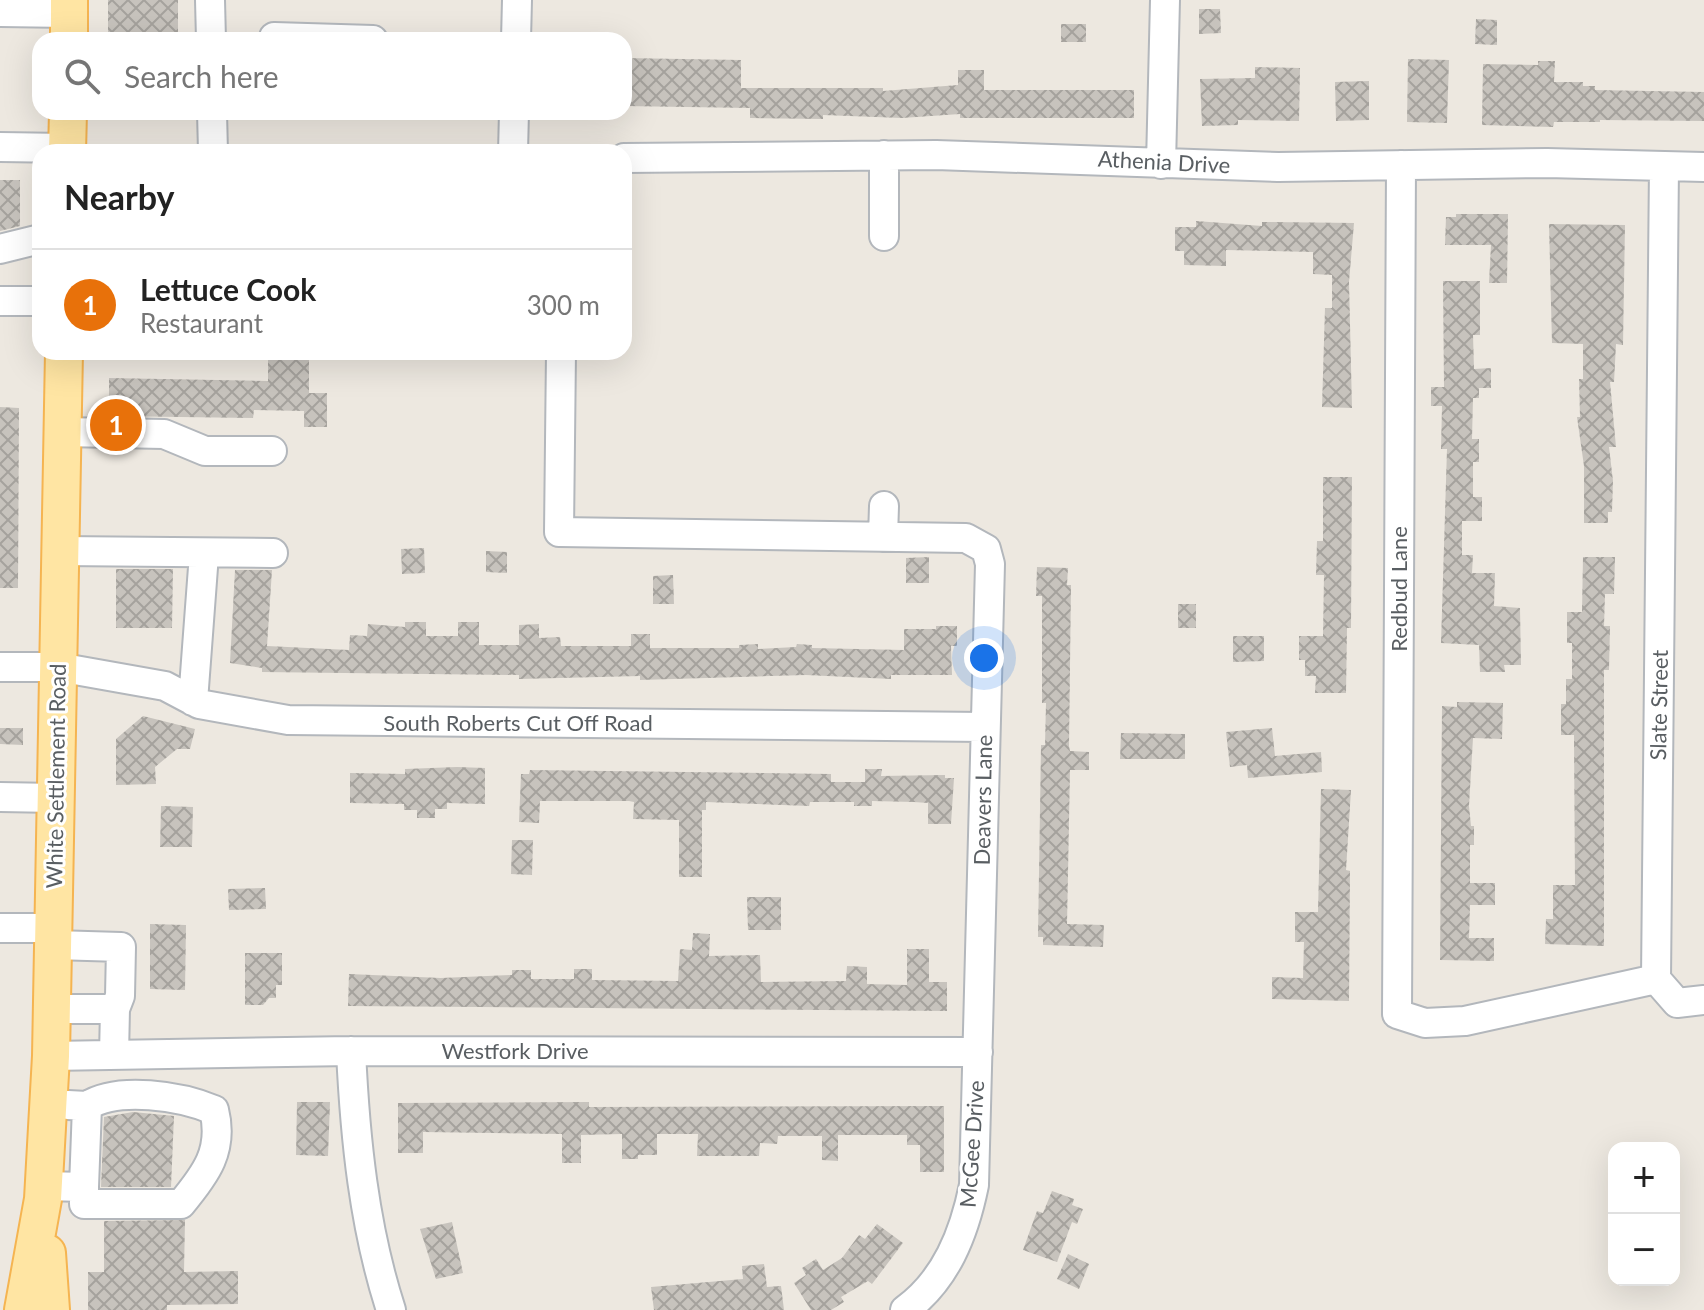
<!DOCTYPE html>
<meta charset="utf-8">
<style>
:root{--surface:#fff;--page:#f2f2f2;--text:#222;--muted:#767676;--line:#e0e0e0;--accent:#1a73e8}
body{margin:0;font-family:Lato,sans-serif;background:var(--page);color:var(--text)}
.controls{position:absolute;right:24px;bottom:24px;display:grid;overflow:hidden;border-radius:16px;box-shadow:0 8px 32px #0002}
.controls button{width:72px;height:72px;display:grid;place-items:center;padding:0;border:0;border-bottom:2px solid var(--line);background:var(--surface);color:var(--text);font:40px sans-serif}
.you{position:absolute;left:984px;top:658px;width:28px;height:28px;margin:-20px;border:6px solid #fff;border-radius:50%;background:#1a73e8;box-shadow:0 0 0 12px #1a73e833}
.badge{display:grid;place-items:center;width:52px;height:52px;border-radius:50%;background:var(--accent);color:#fff;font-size:26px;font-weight:700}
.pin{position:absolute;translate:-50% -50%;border:4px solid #fff;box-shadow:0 2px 8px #0006}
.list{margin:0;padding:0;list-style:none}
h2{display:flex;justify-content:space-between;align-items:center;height:104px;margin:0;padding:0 32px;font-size:34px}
h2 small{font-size:26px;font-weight:400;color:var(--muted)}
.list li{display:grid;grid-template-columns:52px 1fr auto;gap:24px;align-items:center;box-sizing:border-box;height:112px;padding:0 32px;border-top:2px solid var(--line)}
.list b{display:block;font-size:30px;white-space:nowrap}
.list p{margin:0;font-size:26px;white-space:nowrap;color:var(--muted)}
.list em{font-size:26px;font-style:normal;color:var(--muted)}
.icon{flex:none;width:44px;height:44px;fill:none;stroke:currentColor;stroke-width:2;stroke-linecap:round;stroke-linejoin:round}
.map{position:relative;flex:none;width:1704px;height:1310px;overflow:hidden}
.search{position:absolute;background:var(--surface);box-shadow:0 8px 32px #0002;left:32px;top:32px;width:600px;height:88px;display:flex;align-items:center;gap:20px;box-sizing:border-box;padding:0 28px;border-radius:24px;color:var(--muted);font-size:30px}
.panel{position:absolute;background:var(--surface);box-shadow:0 8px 32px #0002;left:32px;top:144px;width:600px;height:216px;border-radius:24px}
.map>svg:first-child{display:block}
</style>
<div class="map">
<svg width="1704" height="1310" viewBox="0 0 1704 1310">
<defs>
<pattern id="building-cross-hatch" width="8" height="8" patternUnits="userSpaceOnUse" patternTransform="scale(2)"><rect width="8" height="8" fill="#c7c3bd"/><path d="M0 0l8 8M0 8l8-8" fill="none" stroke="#a5a29d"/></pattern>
</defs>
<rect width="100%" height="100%" fill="#ede8e0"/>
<path fill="url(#building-cross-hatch)" d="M108,0H178V40H108Z
M1199,9H1220L1221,33L1199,34Z
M1476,19L1497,20V45L1475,44Z
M1061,24H1086V42H1061Z
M624,58L741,60V88H883V91L958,85V70H984V90H1134V118H960V114L902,118L823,115V119L750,118V108L624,106Z
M1408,59L1449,60L1447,123L1407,122Z
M1538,61H1555L1554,82H1583V86H1595V90L1704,92V121L1600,120V122H1554L1553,127L1482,125L1483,64L1538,65Z
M1255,67L1300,68L1299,121L1238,120V125L1202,126L1200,79L1255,78Z
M1369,81V120L1336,121L1335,82Z
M0,180H20V226L0,231Z
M1456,214H1508L1507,283H1489L1491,245H1445L1446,217H1456Z
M1196,221L1262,226V222L1354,223L1349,282L1352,408L1322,407L1325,308H1332V275L1313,274V252L1226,250V266L1184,265V251H1175V227H1196Z
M1549,224L1625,225L1623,345L1616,344L1614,382H1610L1616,447H1609L1613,481L1612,512H1608V523H1584V466L1577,417H1580L1579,379H1583V344L1552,343Z
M1443,281H1480V335H1473L1474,369L1491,368V388H1479V398H1473L1472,439H1479V462H1473V497H1482V521H1462V555H1473L1472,573H1495L1494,606L1520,608L1521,665H1504L1505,672H1480L1479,645L1441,643L1447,449H1441L1442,406H1431V387H1444Z
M268,352H309V393H327V427H304V411L254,410L253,418L109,416V378L268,381Z
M0,407L19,408L18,588H0Z
M1323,477H1352L1351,628H1347L1346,693H1315L1316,676H1305V660H1299V636H1323L1324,575H1316L1317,541H1323Z
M424,548L425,573L402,574L401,549Z
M486,551L507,552V573L486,572Z
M929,557V583H906V558Z
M1583,557H1615L1614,594H1605L1604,626H1610L1609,670H1604V946L1545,944L1546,919H1553V885H1575L1574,735H1561V704H1566V679H1572V643H1567V612H1582Z
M1037,567L1068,568L1067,585H1071L1069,746L1070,751L1089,752V770H1070L1067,924L1104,925L1103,947L1043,945V937H1038L1041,745H1045L1046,703H1042V596H1036Z
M116,569H173L172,628H116Z
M235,570H272L267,646L349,650L350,635L367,636L368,624L405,627V622H426V636H458V622H479V645H519V625L539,624V638L560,637L561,646H631V634H650V648H739V645L758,644V649L796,647L797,644L812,645V648L904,650V629H936V626H957V646H951L952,675H891V679L806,675L640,680V676L519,679V675L262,672V668L230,663Z
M673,575L674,604H653V576Z
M1178,604H1196V628H1178Z
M1233,636H1264V661L1233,662Z
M1457,702L1503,703L1502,739L1473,738L1469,806L1471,826H1474V845H1470V883H1495V905H1470L1469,938H1494V961L1440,960L1442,706L1457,707Z
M143,716L195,729L190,749H177L155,767L156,784L116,785V739Z
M0,728H23V745L0,744Z
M1272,728L1275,756L1321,752L1322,772L1248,778L1247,765L1230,767L1226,732Z
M1121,733L1185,734V759H1120Z
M457,767L485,768V804L447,803V809H435V818H417V810H404V804L350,803V773L405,774V769Z
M865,769H882L881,776L945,775V778H954L951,824H928V803L914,802L872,801V806H854V802H810L809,806L706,802V810H702V877H679V820L633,819L634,802L629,801H540L539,823L519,822L521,774H529L530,770L831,774V782H865Z
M1321,789L1351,790L1346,870L1350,871L1349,1001L1272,999V977L1303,978L1304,942H1295V912H1318Z
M161,806L193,807L192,847H160Z
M512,840H533L532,875L511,874Z
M265,888L266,909L229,910L228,889Z
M747,897H781V930H748Z
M150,924L186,925L185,990L150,989Z
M693,933L710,934L709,956L760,955L761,982L846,981L847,966L867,967V984L907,985V949H929V982H947V1011L348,1006L349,974L441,978L512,975V970H531V979H574V969H592V980L678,981L680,949L692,950Z
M245,953H282V985H276V998H269L263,1005H245Z
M297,1102H330L328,1156L296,1155Z
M589,1102V1107L944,1106V1172H920V1145H907V1135H838V1161L822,1160V1136H778L777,1144L760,1143L759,1156H697L698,1134H657V1155H638V1159H622V1134L581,1135V1163H562V1134L423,1132V1153H398V1103Z
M133,1112L174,1116L171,1187H101L104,1117Z
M1052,1191L1074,1199L1072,1205L1083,1209L1077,1224L1072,1222L1057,1262L1023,1250L1037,1211L1043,1213Z
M185,1220L184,1272L238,1271V1304L167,1305V1310H88V1272H104V1221Z
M452,1222L463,1273L436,1279L420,1229Z
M877,1224L903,1243L872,1284L868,1281L841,1297L844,1302L831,1310H811L794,1283L806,1275L802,1268L816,1259L823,1270L842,1258L859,1235L865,1239Z
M1068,1254L1089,1264L1079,1289L1057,1279Z
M764,1264L767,1287L781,1286L784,1310H654L651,1287L743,1279L742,1266Z"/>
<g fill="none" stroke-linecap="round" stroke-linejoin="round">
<g stroke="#b3b7bc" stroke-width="32">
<path id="minor" d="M210,0L211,40
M0,12L69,13
M274,37L373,40
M516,40L517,0
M212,112L213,152
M0,147L67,148
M513,152L514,112
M884,155V236
M624,158L936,155L1278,167L1547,163L1704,167
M1161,164L1165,0
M1401,165L1397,1014L1425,1023L1465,1021L1656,979L1664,166
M0,249L40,239
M0,301H40
M561,352L559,532L966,538L986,549L990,564L974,1185C964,1234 946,1280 905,1310
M63,432L164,434L205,451H272
M883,537L884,506
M60,551L273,553
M0,667H58L165,686L199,704L288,720L985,727
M193,701L204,554
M0,797L56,798
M0,928H54
M54,945L121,947L120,996L115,1009
M1656,979L1677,1003L1704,1000
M53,1009H115L114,1055
M351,1051C355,1138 364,1227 391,1310
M51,1056L351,1051L978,1052
M44,1186L84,1187L87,1106L68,1105
M84,1187V1204H181C206,1174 224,1150 214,1110C181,1096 118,1086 87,1106"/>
</g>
<g stroke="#f5b451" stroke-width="40">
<path id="major" d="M69,40V0
M67,152L68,112
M47,1253L51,1310
M23,1310L43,1199L51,1056L64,352"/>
</g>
<use href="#minor" stroke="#fff" stroke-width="28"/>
<use href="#major" stroke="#ffe5a3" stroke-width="36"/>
</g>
<g text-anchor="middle" stroke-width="6" stroke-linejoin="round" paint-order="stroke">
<g font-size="22" fill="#595e62" stroke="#fff">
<text transform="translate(1164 162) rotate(3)" y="8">Athenia Drive</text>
<text transform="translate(1399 589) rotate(-90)" y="8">Redbud Lane</text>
<text transform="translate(1659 705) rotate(-89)" y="8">Slate Street</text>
<text x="518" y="731">South Roberts Cut Off Road</text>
<text transform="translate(56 776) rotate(-89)" y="8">White Settlement Road</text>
<text transform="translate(983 800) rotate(-89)" y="8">Deavers Lane</text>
<text x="515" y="1059">Westfork Drive</text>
<text transform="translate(972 1144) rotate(-86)" y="8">McGee Drive</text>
</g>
</g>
</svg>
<div class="controls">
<button>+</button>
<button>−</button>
</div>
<div class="you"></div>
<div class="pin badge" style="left:116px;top:425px;background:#e8710a">1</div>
<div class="search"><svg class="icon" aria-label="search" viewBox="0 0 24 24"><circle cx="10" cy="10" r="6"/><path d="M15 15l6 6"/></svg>Search here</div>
<section class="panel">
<h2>Nearby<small></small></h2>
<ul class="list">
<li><span class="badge" style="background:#e8710a">1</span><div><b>Lettuce Cook</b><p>Restaurant</p></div><em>300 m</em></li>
</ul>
</section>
</div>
